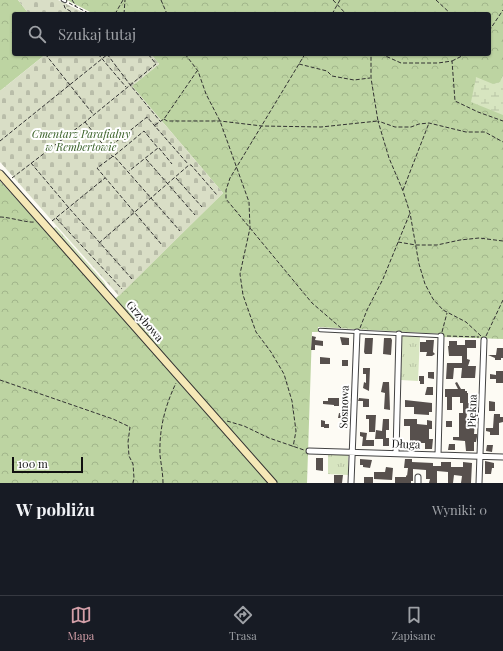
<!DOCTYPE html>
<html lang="pl">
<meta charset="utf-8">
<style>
:root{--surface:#171b24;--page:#242831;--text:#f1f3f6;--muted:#9ea1a6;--line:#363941;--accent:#d39fa8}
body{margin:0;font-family:"Playfair Display",serif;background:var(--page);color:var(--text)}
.scale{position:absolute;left:12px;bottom:10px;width:71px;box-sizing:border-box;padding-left:4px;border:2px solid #101010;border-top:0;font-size:11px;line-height:14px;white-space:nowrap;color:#101010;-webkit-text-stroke:3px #fff;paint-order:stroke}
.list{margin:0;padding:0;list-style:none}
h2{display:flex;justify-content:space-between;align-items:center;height:52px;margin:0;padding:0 16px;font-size:17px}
h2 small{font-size:13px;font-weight:400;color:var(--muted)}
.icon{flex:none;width:22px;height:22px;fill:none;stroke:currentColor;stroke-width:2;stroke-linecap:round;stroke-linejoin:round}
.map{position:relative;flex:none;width:503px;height:483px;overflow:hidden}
.search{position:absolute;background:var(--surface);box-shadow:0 1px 3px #0004;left:12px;right:12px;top:12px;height:44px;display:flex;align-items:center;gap:10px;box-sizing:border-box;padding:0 14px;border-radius:4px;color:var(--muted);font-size:15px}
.sheet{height:112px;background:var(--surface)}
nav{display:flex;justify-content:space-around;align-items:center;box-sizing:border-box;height:56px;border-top:1px solid var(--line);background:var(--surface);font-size:11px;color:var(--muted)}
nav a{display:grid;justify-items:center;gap:2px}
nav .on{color:var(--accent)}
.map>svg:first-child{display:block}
</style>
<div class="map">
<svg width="503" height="483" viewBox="0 0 503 483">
<defs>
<pattern id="grass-tufts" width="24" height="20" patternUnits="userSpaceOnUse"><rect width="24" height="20" fill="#d7e5c0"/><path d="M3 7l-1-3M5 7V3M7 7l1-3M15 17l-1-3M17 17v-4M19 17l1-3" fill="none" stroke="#b8c3a4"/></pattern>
<pattern id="forest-crowns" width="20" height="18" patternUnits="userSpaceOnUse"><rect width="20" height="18" fill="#bdd4a2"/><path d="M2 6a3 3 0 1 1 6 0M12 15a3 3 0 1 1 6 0" fill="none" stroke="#a1b58a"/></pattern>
<pattern id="wetland-marsh" width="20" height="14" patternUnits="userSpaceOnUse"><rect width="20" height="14" fill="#d7e5c0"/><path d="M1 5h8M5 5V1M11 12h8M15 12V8" fill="none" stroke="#b8c3a4"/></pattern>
<pattern id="cemetery-stones" width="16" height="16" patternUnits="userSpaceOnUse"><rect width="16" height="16" fill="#d9dec6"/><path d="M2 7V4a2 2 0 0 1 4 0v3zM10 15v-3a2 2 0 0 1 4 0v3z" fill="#b9bda9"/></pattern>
</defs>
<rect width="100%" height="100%" fill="#fdfbf4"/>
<path fill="url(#grass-tufts)" d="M56,227L104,282L111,295L52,229Z
M402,335L420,336L418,381L401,380Z
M328,454L348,455V475L328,474Z"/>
<path fill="url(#forest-crowns)" d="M0,0H18L29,14H14V54H46L0,91Z
M67,0H503V339L444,337V335L443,334L318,327V332H312L307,483H0V181L106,298L113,301L223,193L132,86L159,64L151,54H489V14H117L115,13L114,14H94Z"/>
<path fill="url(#wetland-marsh)" d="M503,75V115L471,102L476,77L493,84L500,82Z"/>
<path fill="url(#cemetery-stones)" d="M18,0H58L87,14H29Z
M46,54H151L159,64L132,86L223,193L119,296L0,162V91Z"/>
<path fill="#57504d" d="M312,336L316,337L315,340L323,341V346L315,345V350H311Z
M340,337L349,338V345H342Z
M365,338H373L372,354H365L364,352Z
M384,338H391L392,340L391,355L383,354Z
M426,340H434L433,352L435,354L432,356H426L427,352H420V342H426Z
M465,340H476V348H467V359L470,360L468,366H476L475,378H461L462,368H454L453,379H446L447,363H462V356H449L448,346H449V341H457V345H465Z
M497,348H503V358H501V360H495V358L488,355H496Z
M320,357L330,358V364H320Z
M342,360H348V366H342Z
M363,368H370L369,391L363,388L364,382L366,383V374H363Z
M496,371H503V383H496V379H490V374L496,375Z
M428,372H434V379L428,378Z
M419,376H424V384H420V381H419Z
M383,382H389L390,410L384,409L385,393L381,392Z
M457,382L461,389H465V391H467V393H468V403L473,404L472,414L467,413L466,421H475L474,434H477V437L476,442H474V451H466L465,441L453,440V437H459V413H463V403H460V397H452V410H447V397H445V389H458L455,383Z
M427,387H433V395H425Z
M341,391H345V393H347V398H341Z
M328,398H339V406H334V405L323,404V401H328Z
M359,398L369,399V407H363V401H358Z
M405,400L432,403V412H429V415L414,414V407H405Z
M489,401L495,402V411H489Z
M339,413L346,414V418H338Z
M494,414H500V417H503V422L499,423V435H490V432L486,431V428H493Z
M366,415H376L375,432H369V419H366Z
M383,419H389V430H386V438H389V446H383V439H375L376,430L382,431Z
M404,419H417V424L427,425V420L432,421V429H429V439H433L432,449H425V443H412V448L403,447V441H410V426H404Z
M321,420L325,421V424H329V428H324V427H321Z
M446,421H452V427H446Z
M360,432L367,433L366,440H374V446H362L363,437L360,436Z
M449,444H455V450H448Z
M487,445H493L492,452L486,451Z
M316,458H323V471L316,470Z
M360,459L372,460L370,468L363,467V465H360Z
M405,459H412V462L433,463V466H441V462H451V467H463V462L472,463L471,483H461L462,476L454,475L453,483H448V472L437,471V483H429L430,479H426V470L413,469V481H411V483H395V477H406V475L407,476L408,468H404Z
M485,461L494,463V468H492L491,474H485Z
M386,467L393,468L392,480L374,479V472H385Z
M334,475H343L342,483H334Z
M364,477H373V483H364Z"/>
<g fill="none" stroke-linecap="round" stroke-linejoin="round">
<g stroke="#434343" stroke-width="4.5">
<path id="lane" d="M63,0L65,1
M320,330L441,336"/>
</g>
<g stroke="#434343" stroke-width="7">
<path id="street" d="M309,451L503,457
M396,453L399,334
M438,455L441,336
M351,483L357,332
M418,483V477
M479,483L484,340"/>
</g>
<g stroke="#323232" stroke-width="9">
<path id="secondary" d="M0,174L273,483"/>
</g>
<path stroke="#323232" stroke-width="1" stroke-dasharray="4 2" stroke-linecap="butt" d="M72,0L76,6
M161,0L167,14
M333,0L346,14
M436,0L451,14
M69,3L90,14
M64,5L65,8L75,14
M115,14L123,0
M124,14L125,0
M332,14L340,0
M489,31L503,10
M47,54L46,55L93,114
M98,54L126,87
M107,54L131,86L160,121
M180,54L185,56
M185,54L198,71L206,94L220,121L249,202L250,228L240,274L243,295L256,332L271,352L284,374L292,401L296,431L293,447
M305,54L230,178L226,190V199L312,303L341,328
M381,54L401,63H438L452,61L455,101L478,112L503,121
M452,61L466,54
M299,64L327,71L332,76L354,80L370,78
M164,119L167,121H220L262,126L321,127L378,121L371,78V54
M85,122L113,157L114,156L180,231
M155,125L164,119L197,71
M0,141L108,54
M159,148L172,164
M107,149L147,117L188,164
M115,155L144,131L158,148L129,171
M112,157L97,168L162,245
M146,159L195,215
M31,163L69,208L132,279
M12,178L85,122L156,64L148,54
M176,178L202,207
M403,190L429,123
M0,217C9,217 28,223 34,222
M56,218L122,289
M52,221L105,178
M398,242L416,245H437L460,240L479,238L503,241
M99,243L189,165H191L217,195
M360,328L367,310L383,279L410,213
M442,332L447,313
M447,336L479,337
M481,336L466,322L443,310L433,299L425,284L419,264L410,213L403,191L389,158L378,121L395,127H411L419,124L429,123L466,132H485L503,142
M486,336L503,300
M0,380L113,419L130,427L128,442L129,456L133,464L134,478L133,483
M227,421L244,426L269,438L304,450
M163,483C163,474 161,464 160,455C159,429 165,406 176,383"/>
<use href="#lane" stroke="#fff" stroke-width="2.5"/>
<use href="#street" stroke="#fff" stroke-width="5"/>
<use href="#secondary" stroke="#f5e8b7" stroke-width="7"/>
</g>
<g text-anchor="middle" stroke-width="4" stroke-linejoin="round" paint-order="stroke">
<g font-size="11" font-style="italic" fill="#386027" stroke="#fff">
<text x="81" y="138">Cmentarz Parafialny<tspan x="81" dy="13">w Rembertowie</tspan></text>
</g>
<g font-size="11" fill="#101010" stroke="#fff">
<text transform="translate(145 321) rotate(49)" y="4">Grzybowa</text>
<text transform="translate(344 407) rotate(-88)" y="4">Sosnowa</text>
<text transform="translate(472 411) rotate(-88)" y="4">Piękna</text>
<text transform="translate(406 444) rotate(2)" y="4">Długa</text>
</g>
</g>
</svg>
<div class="scale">100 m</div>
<div class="search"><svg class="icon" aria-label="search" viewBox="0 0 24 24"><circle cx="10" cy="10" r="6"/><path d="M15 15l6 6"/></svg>Szukaj tutaj</div>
</div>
<section class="sheet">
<h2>W pobliżu<small>Wyniki: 0</small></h2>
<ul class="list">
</ul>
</section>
<nav>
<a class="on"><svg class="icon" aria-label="map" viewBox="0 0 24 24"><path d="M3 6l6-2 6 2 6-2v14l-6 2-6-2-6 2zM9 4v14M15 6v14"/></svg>Mapa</a>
<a><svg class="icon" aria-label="directions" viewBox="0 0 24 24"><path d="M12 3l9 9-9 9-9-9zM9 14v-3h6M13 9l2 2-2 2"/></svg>Trasa</a>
<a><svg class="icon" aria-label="saved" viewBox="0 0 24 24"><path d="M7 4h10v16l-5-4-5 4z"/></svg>Zapisane</a>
</nav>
